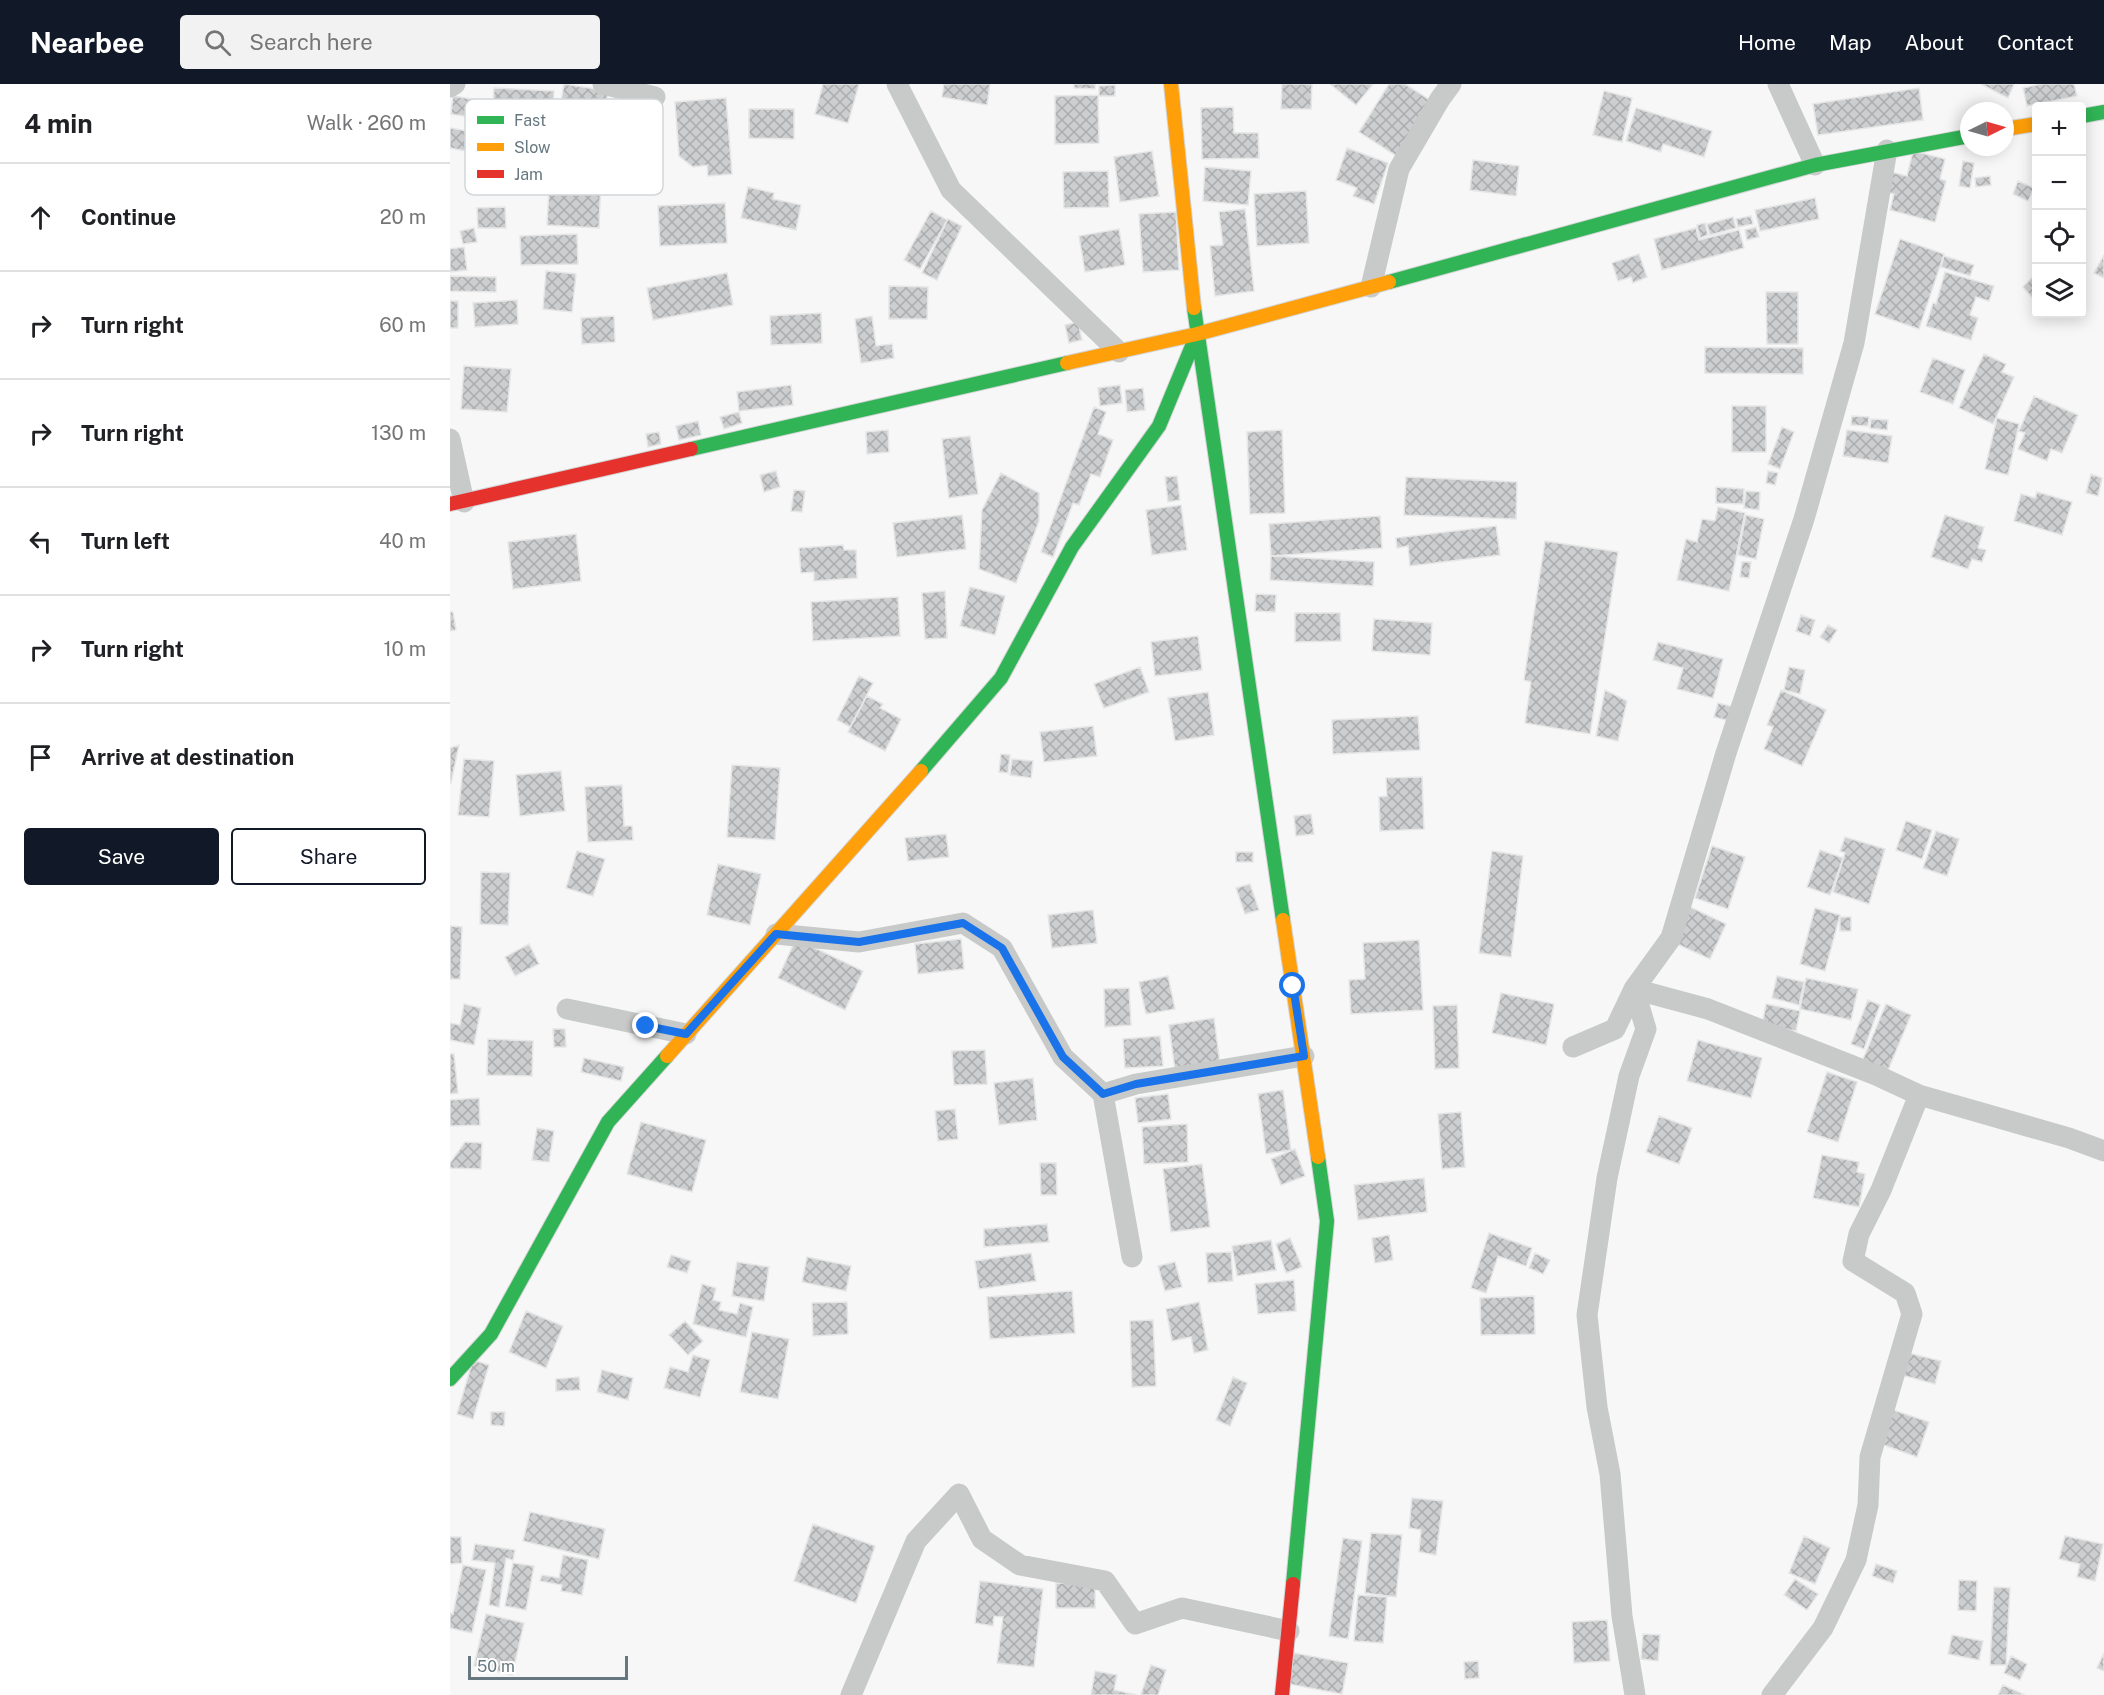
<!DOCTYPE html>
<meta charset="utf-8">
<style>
:root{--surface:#fff;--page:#f2f2f2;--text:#202124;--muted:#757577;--line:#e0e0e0;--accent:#111827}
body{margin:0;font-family:"Public Sans",sans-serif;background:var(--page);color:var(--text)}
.controls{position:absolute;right:18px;top:18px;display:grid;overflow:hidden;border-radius:6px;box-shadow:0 3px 15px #0003}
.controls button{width:54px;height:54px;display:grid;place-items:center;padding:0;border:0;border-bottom:2px solid var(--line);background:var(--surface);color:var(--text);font:30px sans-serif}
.compass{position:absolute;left:1510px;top:18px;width:54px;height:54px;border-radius:50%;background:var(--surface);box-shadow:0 3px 15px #0003;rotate:85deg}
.scale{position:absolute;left:18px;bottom:15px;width:160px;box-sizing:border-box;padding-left:6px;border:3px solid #66777f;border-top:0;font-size:16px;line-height:21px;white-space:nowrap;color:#66777f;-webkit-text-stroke:4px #fff;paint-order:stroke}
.stop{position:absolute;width:18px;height:18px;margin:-14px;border:4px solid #1a73e8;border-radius:50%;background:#fff}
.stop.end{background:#1a73e8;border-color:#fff;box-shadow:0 2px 6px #0008}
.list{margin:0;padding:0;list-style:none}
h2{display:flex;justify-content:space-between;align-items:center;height:78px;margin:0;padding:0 24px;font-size:26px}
h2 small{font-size:20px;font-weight:400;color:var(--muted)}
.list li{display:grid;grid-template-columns:39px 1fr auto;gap:18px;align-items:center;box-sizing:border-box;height:108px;padding:0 24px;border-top:2px solid var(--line)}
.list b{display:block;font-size:22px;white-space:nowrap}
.list em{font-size:20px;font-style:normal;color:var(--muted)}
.actions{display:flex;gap:12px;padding:18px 24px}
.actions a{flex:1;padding:14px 0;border:2px solid var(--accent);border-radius:6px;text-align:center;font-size:21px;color:var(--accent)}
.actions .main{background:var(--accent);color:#fff}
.icon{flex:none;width:33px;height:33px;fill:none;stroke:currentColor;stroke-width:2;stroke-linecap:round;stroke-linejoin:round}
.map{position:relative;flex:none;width:1654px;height:1611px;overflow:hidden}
header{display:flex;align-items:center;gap:36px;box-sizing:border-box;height:84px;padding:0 30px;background:var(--accent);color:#fff}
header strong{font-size:28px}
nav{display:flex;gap:33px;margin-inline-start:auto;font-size:21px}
.search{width:420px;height:54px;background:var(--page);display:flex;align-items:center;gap:15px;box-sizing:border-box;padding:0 21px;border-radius:6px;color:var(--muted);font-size:22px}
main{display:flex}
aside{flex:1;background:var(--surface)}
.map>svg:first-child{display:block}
</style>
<header>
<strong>Nearbee</strong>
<div class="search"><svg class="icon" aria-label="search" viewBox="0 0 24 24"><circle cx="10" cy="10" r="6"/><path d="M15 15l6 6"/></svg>Search here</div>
<nav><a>Home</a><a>Map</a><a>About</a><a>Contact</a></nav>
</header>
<main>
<aside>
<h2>4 min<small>Walk · 260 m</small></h2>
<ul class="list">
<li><svg class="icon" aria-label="ahead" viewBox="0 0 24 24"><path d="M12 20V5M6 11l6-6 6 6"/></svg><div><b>Continue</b></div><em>20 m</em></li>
<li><svg class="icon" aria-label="right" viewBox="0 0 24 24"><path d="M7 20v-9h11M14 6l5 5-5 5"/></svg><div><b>Turn right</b></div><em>60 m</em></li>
<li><svg class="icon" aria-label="right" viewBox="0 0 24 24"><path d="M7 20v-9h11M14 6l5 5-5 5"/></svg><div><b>Turn right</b></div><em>130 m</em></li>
<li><svg class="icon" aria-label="left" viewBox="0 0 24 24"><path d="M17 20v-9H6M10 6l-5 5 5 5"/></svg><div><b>Turn left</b></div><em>40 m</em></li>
<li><svg class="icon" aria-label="right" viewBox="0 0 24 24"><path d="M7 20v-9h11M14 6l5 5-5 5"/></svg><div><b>Turn right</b></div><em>10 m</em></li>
<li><svg class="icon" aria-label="arrive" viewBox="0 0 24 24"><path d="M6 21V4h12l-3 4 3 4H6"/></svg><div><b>Arrive at destination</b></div></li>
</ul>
<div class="actions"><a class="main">Save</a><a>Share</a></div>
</aside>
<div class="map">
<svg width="1654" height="1611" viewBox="0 0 1654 1611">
<defs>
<pattern id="building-cross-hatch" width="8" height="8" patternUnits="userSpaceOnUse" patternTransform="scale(1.5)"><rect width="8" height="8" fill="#cdcecf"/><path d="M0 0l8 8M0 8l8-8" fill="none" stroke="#aaacad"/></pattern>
</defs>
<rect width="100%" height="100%" fill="#f7f7f7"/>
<path fill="url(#building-cross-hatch)" stroke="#e6e6e6" stroke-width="1.5" d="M114,0L158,7L150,56L106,48Z
M373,0H409L398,39L365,30Z
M494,0H540L537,21L492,13Z
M624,0H645V5L624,4Z
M832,0H862L861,25H831Z
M880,0H923L906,21Z
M939,0H955L983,18L948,73L909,48Z
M1531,0H1564L1558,14Z
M1591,0H1624L1627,12L1577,22L1573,4Z
M665,1V12H648L649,59L605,60V12L649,11V2Z
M44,4L104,7L102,47L42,44Z
M1469,4L1473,36L1368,51L1363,20Z
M1154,7L1182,14L1172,58L1143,51Z
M3,12L35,17L32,35L1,30Z
M276,14L282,90L258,92L257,81L243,83L229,72L225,18Z
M783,23L784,49H808L809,74L752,75L751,24Z
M1186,24L1262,47L1254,73L1213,60L1211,68L1176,57Z
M299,25H344V55L299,54Z
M0,44L35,50L31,70L0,64Z
M897,64L938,79L924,120L903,112L907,104L886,96Z
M702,67L709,112L670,118L664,73Z
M1463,67L1495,75L1490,95L1496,97L1485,138L1440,126L1444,110L1436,108L1441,88L1457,92Z
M113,70L136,71L135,92L151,93L149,144L97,141L99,105L111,100Z
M1023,76L1069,82L1066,112L1020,106Z
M1513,77L1524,79L1520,104L1509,102Z
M755,83L801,87L798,121L753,117Z
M658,87L659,123L614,124L613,88Z
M1540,92L1541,101L1526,103L1525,94Z
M1568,97L1584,104L1578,117L1563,110Z
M298,103L324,109L323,115L351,121L346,146L291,134Z
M856,107L859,159L807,162L804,110Z
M1365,114L1369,135L1310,147L1305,126Z
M275,119L277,159L210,162L208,122Z
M55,123L56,144H28L27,124Z
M795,125L804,207L765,212L760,162L773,161L769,128Z
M481,127L497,136L470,185L454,176Z
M726,128L729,186L693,188L689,130Z
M1301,132L1303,140L1288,143L1286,135Z
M1283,133L1286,144L1260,151L1257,140Z
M498,135L512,142L487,196L472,189Z
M1255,139L1258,151L1250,154L1247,141Z
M1306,143L1309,153L1297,156L1295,146Z
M24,144L27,158L13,160L10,147Z
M1246,144L1249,156L1289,146L1294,164L1212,186L1204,155Z
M669,145L675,181L635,188L629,152Z
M127,150L128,180L71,181L70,152Z
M1450,155L1494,170L1469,245L1425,230Z
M14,163L17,186L0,188V165Z
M1189,170L1197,193L1183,199L1181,193L1168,197L1162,179Z
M1654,171V194L1644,189Z
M1494,172L1524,181L1520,192L1491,183Z
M96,187L126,190L122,228L93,225Z
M1495,188L1544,202L1539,217L1526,213L1520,231L1528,234L1521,256L1476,242L1483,219L1486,220Z
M277,189L283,221L203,236L197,204Z
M1586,190V218L1573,203Z
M0,192L46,193V208L0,207Z
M439,202L478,203L477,235H439Z
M1316,208H1348V260H1317Z
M67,216L68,240L25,243L23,219Z
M0,217H8V244H0Z
M371,229L372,259L321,261L320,232Z
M164,232L165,258L132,260L131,234Z
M422,232L426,262L442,260L444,274L411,279L405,235Z
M628,238L632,256L619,259L615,241Z
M1255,263L1353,264V290L1255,289Z
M1534,270L1556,280L1552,288L1564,293L1543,340L1509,324Z
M1483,274L1515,286L1503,320L1470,308Z
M14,282L61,285L57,328L11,325Z
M341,301L343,321L289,327L287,308Z
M670,301L672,319L650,322L648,304Z
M693,304L695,326L677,328L675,306Z
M1584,312L1628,331L1612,369L1601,365L1597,377L1568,365L1575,349L1569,347Z
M1282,322H1316V368H1282Z
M644,323L656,328L648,350L663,356L650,393L641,390L629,421L623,419L603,473L591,468Z
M289,328L292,339L274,345L270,333Z
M1402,332L1419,333L1418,342L1401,341Z
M1547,334L1569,340L1558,391L1535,385Z
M1421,335L1438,336L1437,346L1420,344Z
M248,337L251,351L229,356L226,342Z
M1332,343L1344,348L1330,385L1318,380Z
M438,346L439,368L417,370L416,348Z
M832,346L835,429L800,430L797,348Z
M1397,346L1442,352L1438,379L1393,372Z
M209,348L211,360L198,363L196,350Z
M520,352L528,410L499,414L492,355Z
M326,387L330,403L314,408L310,391Z
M1318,387L1328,389L1325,401L1316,399Z
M551,389L589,409V437L566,499L529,485L532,426Z
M1641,390L1652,394L1648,412L1636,409Z
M727,392L730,416L718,418L715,393Z
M956,393L1067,398L1066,435L954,431Z
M1266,403L1294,405L1293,420L1266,419Z
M344,406L355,407L352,428L341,427Z
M1296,407L1310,408L1309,426L1294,424Z
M1587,408L1622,418L1612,451L1564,437L1571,410L1585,414Z
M731,421L737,466L702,471L696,426Z
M1268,423L1295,429L1279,507L1227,496L1236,455L1247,458L1252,435L1265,437Z
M512,431L516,465L447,473L443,439Z
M1296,431L1314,435L1306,475L1288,471Z
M1495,431L1534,443L1528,464L1536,466L1532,478L1522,475L1518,485L1481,473Z
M930,432L932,464L821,472L819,440Z
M1046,442L1050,471L960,482L958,462L947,464L946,454Z
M126,450L131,497L63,505L58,458Z
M1095,457L1168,468L1140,650L1075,639L1081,598L1074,596Z
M393,461L394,466H406L407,494L364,497V488L351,489L349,464Z
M821,472L924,478L923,502L820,496Z
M1292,478H1301L1299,494L1290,493Z
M520,503L555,512L545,551L510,542Z
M495,507L497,554L475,555L472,509Z
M806,510L826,511L825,528L805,527Z
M448,513L450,552L363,557L361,518Z
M0,528H3L6,546L0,547Z
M845,529H890L891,557L845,558Z
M1351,531L1365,536L1360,552L1346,547Z
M924,535L982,539L980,571L922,567Z
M1378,541L1387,546L1379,559L1370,553Z
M748,552L752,586L705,592L701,558Z
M1208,558L1273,575L1263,614L1227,605L1233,584L1203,576Z
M690,583L699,608L654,624L644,600Z
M1339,583L1355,586L1350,610L1334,606Z
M409,592L423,599L400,643L387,636Z
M1155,606L1177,617L1168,657L1146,652Z
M1331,606L1376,626L1352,682L1314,665L1323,643L1317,641Z
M758,608L764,651L725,657L718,614Z
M417,612L433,620L430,624L451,635L435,667L398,648Z
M1268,619L1284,623L1280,637L1264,633Z
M968,632L970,666L883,670L882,636Z
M643,642L647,672L594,678L590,648Z
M9,661L1,699H0V664Z
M551,670L560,671L558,689L549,688Z
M14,675L44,677L39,733L8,731Z
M562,675L583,677L581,694L560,691Z
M282,681L330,684L325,756L277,753Z
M111,687L115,727L70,732L66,691Z
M972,693L974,745L930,747L929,713L937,712L936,694Z
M172,701L174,742H182L183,756L138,758L135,703Z
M861,730L864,750L846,752L844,732Z
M1456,737L1482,746L1472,775L1446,766Z
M1486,747L1509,755L1497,792L1473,784Z
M496,750L499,773L458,777L455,754Z
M1395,753L1435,765L1419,820L1383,808L1395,769L1390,767Z
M1262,762L1295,773L1278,825L1245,814Z
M1370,766L1393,774L1380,811L1357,803Z
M127,767L155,775L143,812L116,804Z
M1042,767L1073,772L1061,873L1029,869Z
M786,768H803V778H786Z
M268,780L311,790L300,841L257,831Z
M31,788L60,789L58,841L30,840Z
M800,800L809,826L795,830L786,804Z
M1234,820L1276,840L1260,875L1218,856Z
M1365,824L1390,831L1375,887L1350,880Z
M643,826L647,859L602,864L598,831Z
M1390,833H1401V847H1390Z
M0,842L12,843L10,895H0Z
M346,855L413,887L395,926L328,894Z
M511,855L514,885L468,890L465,860Z
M969,856L973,926L901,930L899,896L915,895L913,859Z
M79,860L89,880L65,892L55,873Z
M718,892L725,925L696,930L689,898Z
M1327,892L1354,898L1349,921L1322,914Z
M1356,894L1408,905L1401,936L1350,925Z
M679,904L681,941L655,943L654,905Z
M1051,909L1104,920L1096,961L1042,949Z
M1418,916L1430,921L1414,965L1401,960Z
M14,920L31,924L24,961L0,956V939L10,941Z
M1316,920L1350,927L1346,947L1312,941Z
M1436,920L1461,931L1436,991L1411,980Z
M1007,921L1009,984L985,985L983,922Z
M764,934L770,980L725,986L719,941Z
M103,945H115L116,963H104Z
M710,952L713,982L675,984L673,955Z
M38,955L83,957L82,992L37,991Z
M1248,956L1312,974L1301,1014L1237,997Z
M535,966L537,1000L504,1001L502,967Z
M0,970H4L8,1009L0,1010Z
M134,974L174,983L171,997L131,988Z
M1377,988L1407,998L1388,1058L1357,1048Z
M583,994L587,1036L549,1041L544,999Z
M833,1006L841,1066L816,1070L808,1010Z
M718,1010L721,1035L688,1039L685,1014Z
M29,1014L30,1041L0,1042V1016Z
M505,1025L508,1055L488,1057L485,1027Z
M1011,1028L1015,1083L992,1085L988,1030Z
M1209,1032L1242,1044L1229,1080L1196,1068Z
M191,1038L256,1056L242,1108L177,1090Z
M737,1040L738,1078L694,1080L692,1043Z
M87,1044L104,1047L99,1078L82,1076Z
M15,1058L32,1059L31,1085L0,1084V1079Z
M845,1065L855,1092L831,1101L821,1075Z
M1372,1071L1409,1078L1407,1088L1415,1090L1409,1123L1363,1114Z
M590,1079H606L607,1111H591Z
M752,1080L760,1143L721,1148L713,1085Z
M974,1094L977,1128L908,1136L904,1101Z
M597,1140L599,1158L534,1163V1145Z
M1039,1149L1082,1164L1076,1182L1048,1172L1036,1209L1021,1204Z
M939,1151L943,1176L925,1179L922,1154Z
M840,1154L852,1183L836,1189L826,1160Z
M821,1156L826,1186L787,1192L782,1162Z
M781,1168L783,1197L758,1199L756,1169Z
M581,1169L586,1197L529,1205L525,1177Z
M1085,1169L1100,1176L1093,1190L1079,1184Z
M221,1171L241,1177L237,1189L217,1183Z
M357,1173L401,1182L396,1207L352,1198Z
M287,1178L319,1183L314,1217L282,1212Z
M725,1178L732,1203L715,1207L708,1182Z
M844,1196L846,1227L808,1230L805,1200Z
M252,1200L266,1204L263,1216L271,1218L269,1226L287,1230L290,1219L303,1223L296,1253L243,1240Z
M622,1207L625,1249L540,1255L537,1213Z
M1084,1212L1085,1250L1031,1251L1030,1214Z
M397,1218L398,1250L363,1252L362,1219Z
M749,1218L758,1266L744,1269L741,1253L722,1257L716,1225Z
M76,1227L113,1242L96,1284L59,1268Z
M703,1236L706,1302L682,1303L680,1237Z
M235,1237L253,1257L238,1271L219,1251Z
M302,1248L339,1255L328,1315L290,1308Z
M1454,1268L1491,1277L1485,1300L1448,1290Z
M243,1271L260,1276L250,1313L214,1304L220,1283L238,1288Z
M23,1276L39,1281L23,1335L7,1330Z
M152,1286L183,1294L178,1316L147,1308Z
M129,1293L130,1306L106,1307V1295Z
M783,1293L797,1299L780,1342L766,1336Z
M1443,1326L1479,1338L1467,1373L1431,1360Z
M41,1328H55L54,1342L41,1341Z
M962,1414L993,1417L986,1471L969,1468L971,1446L959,1444Z
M80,1428L155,1445L149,1475L73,1457Z
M363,1440L425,1462L406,1519L344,1497Z
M921,1449L952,1451L946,1513L915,1509Z
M1354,1452L1380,1464L1365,1500L1339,1489Z
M1615,1452L1653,1460L1645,1497L1627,1493L1630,1480L1609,1475Z
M0,1453H11L12,1479L0,1480Z
M893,1454L912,1457L898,1555L879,1552Z
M25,1460L65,1466L63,1476L56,1474L49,1523L39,1521L45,1479L22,1476Z
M113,1471L138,1476L132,1511L111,1507L112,1501L90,1497L92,1491L109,1494Z
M63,1479L84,1482L76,1526L55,1522Z
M1426,1480L1447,1487L1443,1499L1422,1492Z
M13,1481L36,1486L22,1549L0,1544V1529L3,1530Z
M1345,1495L1368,1510L1357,1526L1334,1511Z
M1509,1496L1527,1497L1526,1527L1508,1526Z
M530,1497L593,1505L584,1583L547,1579L553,1533L544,1532L543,1542L525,1539Z
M606,1499L645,1500V1524H606Z
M1544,1503L1560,1504L1556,1581H1540Z
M908,1511L937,1513L933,1559L904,1557Z
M36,1530L74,1539L62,1591L24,1582Z
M1157,1536L1160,1577L1124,1579L1122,1538Z
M1193,1550L1210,1551L1208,1577L1191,1575Z
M1502,1551L1533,1557L1529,1576L1498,1570Z
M844,1569L898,1579L892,1610L839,1600Z
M1654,1569V1587L1647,1584Z
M1561,1572L1577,1580L1570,1596L1554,1589Z
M1028,1577L1029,1594L1015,1595L1014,1578Z
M701,1581L716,1586L708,1611H693L691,1610Z
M645,1587L667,1591L664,1606L687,1611H641Z
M1553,1601L1575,1611H1548Z"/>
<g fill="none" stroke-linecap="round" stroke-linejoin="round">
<g stroke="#d3d4d5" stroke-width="16">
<path id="fast" d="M1632,32L1654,28
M939,198L1365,81L1519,52
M744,224L833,836
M241,365L617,279
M471,687L551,594L622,463L709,342L747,250
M0,1295L41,1250L158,1038L217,972
M843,1500L877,1137L868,1073"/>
</g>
<g stroke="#d3d4d5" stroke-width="16">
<path id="slow" d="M721,0L744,224
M1555,45L1586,40
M617,279L747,250L939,198
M833,836L868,1073
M217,972L471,687"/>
</g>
<g stroke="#d3d4d5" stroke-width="16">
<path id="jam" d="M0,420L241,365
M832,1611L843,1500"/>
</g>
<path stroke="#c8caca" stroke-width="21" d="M153,0L205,13
M447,0L501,106L669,268
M1328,0L1365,81
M0,3L5,0
M921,203L949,85L990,15L1001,0
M0,355L14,418
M326,850L409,858L513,839L552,864L613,973L653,1010L682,1173
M1184,905L1258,925L1426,991L1469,1011L1431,1106L1409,1150L1403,1177L1455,1209L1462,1230L1420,1373L1418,1421L1406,1476L1373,1544L1322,1611
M1184,905L1196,945L1179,992L1157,1094L1137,1231L1147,1323L1160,1390L1172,1532L1185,1611
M117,925L236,950
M1123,963L1165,945L1184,905L1221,854L1276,669L1354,435L1404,259L1437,66
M653,1010L686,1000L854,972
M1469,1011L1619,1054L1654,1067
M401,1611L466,1457L509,1410L532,1455L570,1481L655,1497L685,1540L732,1524L839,1547"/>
<use href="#fast" stroke="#30b455" stroke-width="14"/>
<use href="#slow" stroke="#ff9f0a" stroke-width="14"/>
<use href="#jam" stroke="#e5322d" stroke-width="14"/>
</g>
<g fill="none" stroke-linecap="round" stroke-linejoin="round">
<path stroke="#1a73e8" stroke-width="8" d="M196,942L236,950L326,850L409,858L513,839L552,864L613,973L653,1010L686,1000L854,972L843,902"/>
</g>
<rect x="15" y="15" width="198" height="96" rx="9" fill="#fff" stroke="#d1d6d9" stroke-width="1.5"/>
<rect x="27" y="32" width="27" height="8" fill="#30b455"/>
<rect x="27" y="59" width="27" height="8" fill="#ff9f0a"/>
<rect x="27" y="86" width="27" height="8" fill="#e5322d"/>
<g font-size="16" fill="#66777f">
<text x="64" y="42">Fast</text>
<text x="64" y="69">Slow</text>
<text x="64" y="96">Jam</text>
</g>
</svg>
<div class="controls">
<button>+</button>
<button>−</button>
<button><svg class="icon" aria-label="locate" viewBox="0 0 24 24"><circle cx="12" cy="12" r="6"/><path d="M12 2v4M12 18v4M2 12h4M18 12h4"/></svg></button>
<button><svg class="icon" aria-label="layers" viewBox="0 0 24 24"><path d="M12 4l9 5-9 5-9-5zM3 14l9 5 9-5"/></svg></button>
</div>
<svg class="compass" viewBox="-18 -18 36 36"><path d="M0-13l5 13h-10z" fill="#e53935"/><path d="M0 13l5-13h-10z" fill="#757577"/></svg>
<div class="scale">50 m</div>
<div class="stop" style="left:843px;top:902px"></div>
<div class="stop end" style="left:196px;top:942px"></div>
</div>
</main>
